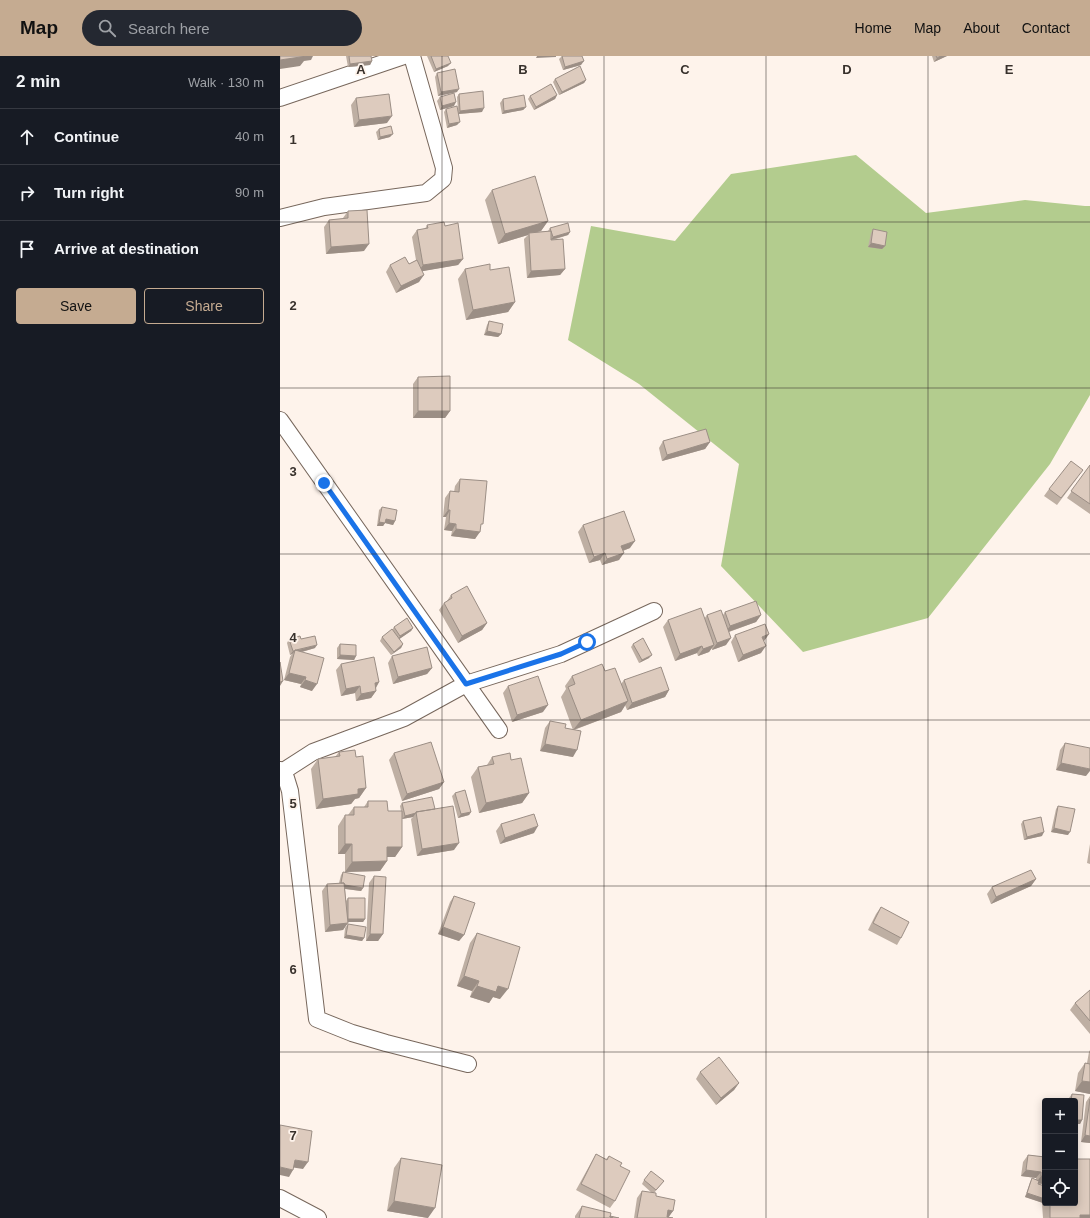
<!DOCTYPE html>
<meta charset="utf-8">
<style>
:root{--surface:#171b24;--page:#242831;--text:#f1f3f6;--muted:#9ea1a6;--line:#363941;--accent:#c5ab91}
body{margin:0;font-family:Arial,sans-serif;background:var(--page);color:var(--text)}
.controls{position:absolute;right:12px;bottom:12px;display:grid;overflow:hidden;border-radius:4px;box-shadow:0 2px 10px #0003}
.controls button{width:36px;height:36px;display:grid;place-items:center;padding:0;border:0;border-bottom:1px solid var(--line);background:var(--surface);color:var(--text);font:20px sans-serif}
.stop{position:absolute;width:12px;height:12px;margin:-9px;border:3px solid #1a73e8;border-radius:50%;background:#fff}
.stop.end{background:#1a73e8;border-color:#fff;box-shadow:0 1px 4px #0008}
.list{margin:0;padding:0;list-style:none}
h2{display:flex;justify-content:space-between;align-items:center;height:52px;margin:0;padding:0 16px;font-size:17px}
h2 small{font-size:13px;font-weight:400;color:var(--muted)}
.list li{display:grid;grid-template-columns:26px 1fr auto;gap:12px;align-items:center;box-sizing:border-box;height:56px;padding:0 16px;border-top:1px solid var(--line)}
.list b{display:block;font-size:15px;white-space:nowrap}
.list em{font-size:13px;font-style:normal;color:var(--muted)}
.actions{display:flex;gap:8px;padding:12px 16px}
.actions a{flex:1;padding:9px 0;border:1px solid var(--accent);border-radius:4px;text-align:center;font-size:14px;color:var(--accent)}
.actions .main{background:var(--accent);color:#111}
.icon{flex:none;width:22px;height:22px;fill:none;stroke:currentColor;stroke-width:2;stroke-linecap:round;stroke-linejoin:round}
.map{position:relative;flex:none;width:810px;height:1162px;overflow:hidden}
header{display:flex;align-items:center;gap:24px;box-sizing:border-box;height:56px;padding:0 20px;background:var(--accent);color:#111}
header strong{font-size:19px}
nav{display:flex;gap:22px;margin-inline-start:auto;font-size:14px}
.search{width:280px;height:36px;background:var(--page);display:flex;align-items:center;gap:10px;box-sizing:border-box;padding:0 14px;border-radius:22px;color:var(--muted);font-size:15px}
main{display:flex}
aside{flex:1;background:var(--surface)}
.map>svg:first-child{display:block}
</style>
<header>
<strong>Map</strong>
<div class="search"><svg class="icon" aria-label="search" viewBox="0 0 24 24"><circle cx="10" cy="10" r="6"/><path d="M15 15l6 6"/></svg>Search here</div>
<nav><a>Home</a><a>Map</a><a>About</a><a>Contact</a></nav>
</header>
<main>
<aside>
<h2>2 min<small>Walk · 130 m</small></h2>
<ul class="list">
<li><svg class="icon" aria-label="ahead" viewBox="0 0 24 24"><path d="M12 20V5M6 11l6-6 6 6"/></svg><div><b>Continue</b></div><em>40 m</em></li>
<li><svg class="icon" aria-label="right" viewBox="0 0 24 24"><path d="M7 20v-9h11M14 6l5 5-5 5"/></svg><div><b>Turn right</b></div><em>90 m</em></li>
<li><svg class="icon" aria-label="arrive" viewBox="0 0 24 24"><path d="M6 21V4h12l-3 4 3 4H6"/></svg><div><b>Arrive at destination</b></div></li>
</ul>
<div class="actions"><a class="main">Save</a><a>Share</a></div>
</aside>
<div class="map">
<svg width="810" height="1162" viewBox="0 0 810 1162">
<rect width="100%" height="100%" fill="#fef3eb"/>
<path fill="#b3cc8e" d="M576,99L646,157L745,144L805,150H810V339L770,408L648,562L523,596L441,510L459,408L359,328L288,284L311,170L395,185L451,118Z"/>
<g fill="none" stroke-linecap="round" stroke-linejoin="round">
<g stroke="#77675c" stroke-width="18">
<path id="minor" d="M0,42L124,0
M0,162L44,151L146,137L163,123L164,112L132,0
M0,364L219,674
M0,714L6,722L10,735L37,963L72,977L106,987L188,1008
M2,716L33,696L124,662L186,628L281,598L374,555
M0,1142L38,1162"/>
</g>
<use href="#minor" stroke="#fff" stroke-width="16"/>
</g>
<path fill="#beafa3" d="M66,0H91L92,5L90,9L68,11Z
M147,0H168V10L154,16Z
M282,0H302L301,9L283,14L279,3Z
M652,0H667L654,6Z
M157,17L177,36L158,40L155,21Z
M275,23L306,24L304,27L279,39L273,26Z
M179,38L202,56L178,58L177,69L167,72L164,56L166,53L178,54L177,41Z
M277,39L275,43L254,54L248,43L250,40Z
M160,41L174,50L160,54L157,45Z
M76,42L107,67L74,71L71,49Z
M223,43L246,51L243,54L222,58L220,47Z
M99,73L110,81L98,84L96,76Z
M212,134L268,165L261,175L257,176L268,175L270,172L290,176L288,179L273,184L285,213L280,219L247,222L244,183L248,179L218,188L205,144Z
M68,155L84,195L46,198L44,171L49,164L63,163V162Z
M147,169L165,170L183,203L178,209L142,215L139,226L116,237L106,216L110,209L129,208L136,204L132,181L137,174L145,173Z
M593,173L605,190L602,193L588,191L591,177Z
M185,213L210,214L235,246L228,256L186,264L178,223Z
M209,265L221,278L218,281L204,279L207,269Z
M138,321L170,355L165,362H133V328Z
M383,385L430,386L425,393L382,405L379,392Z
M810,409V458L787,442Z
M798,421L777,449L764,440L769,433Z
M180,423L201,471L195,483L171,480L172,475L164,474L166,461H163L165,442L170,435L174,436L175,430Z
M102,451L115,465L113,469L105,467L103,470H97L99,454Z
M303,469L350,492L343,495L339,504L322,509L320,504L309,507L298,476Z
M171,539L207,567L202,574L178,587L159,554L164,547L167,545Z
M445,556L481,559L476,566L449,576L446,589L432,594V592L429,596L418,600L417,597L395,605L383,571L388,564L424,563L427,559H443Z
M114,571L133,572L131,575L119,583L123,588L121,592L111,599L100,585L102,581L112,574Z
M489,578L484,585L481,597L458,606L451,586L455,579Z
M9,583H21L35,592L22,596L32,635L20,631L21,628L4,624L10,601L12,598L10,599L7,587Z
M60,588L76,600L74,604L57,603V592Z
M353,588L369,602L359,607L351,591Z
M112,600L152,612L147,618L113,628L108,607Z
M61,608L99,626L96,632V635L91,642L76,645L75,637L61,640L56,614Z
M325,615L341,628L344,624L389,634L385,641L347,654L345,649L341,656L294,674L293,701L260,695L265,672L270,665L285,672L293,674L281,641L286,633L285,630L292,620Z
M228,630L263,656L232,666L223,637Z
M785,687L806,720L776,714L780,694Z
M59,696L76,701L86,732L79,742L75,743L71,748L36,753L31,713L38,703L55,701Z
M114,697L164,726L159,733L122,745L109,704Z
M212,701L249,737L242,747L199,757L191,721L198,711L207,709Z
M175,737L191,756L189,759L178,762L172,740Z
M88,745L108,755H121L120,750L122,747L155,753L174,794L137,800L131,763L133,761L122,763V761V791L115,801H107V805L100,815L65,816V798H58V770L65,759H68L74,751H84Z
M778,750L788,779L771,776L776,753Z
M743,765L762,780L744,784L741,768Z
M221,768L254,777L220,788L216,775Z
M810,788V808L807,807Z
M63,816L83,832L81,835L65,833L66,845L68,842L85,863L83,866H68L63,874L45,876L42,835L47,828L59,827L61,819Z
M94,820L103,878L98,885H86L89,827Z
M756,823L751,830L711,848L707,838L712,831Z
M174,840L184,879L179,885L158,878L170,846Z
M601,851L621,882L617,889L588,874L596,858Z
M68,868L84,882L82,885L64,882L65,872Z
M197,877L220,943L213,941L209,947L190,941L192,935L177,930L190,887Z
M810,934V978L790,954L795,947Z
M810,994V1038L795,1035L798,1017L805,1007H807L809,996Z
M420,1016L459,1027L454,1034L436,1049L416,1023Z
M792,1038L804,1039L802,1064L800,1068H795V1045H789V1042Z
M810,1040V1087L801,1086L806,1046Z
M316,1098L326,1103L329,1100L340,1110L335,1145L330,1152L296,1134L312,1105Z
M748,1099L765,1101V1128H758L765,1130V1147H795L810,1162H763L762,1148L763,1147L745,1141L750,1126L752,1122L756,1124V1122L741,1120L743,1106Z
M121,1102L148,1162L107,1155L114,1112Z
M364,1124L384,1125L374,1137L376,1140L393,1155L388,1161L393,1162H354L357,1142L362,1135L372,1137L362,1128Z
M302,1150L330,1160L339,1162H295V1160Z"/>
<path fill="#9b8e85" d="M23,0H33L31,4L24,5L20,10L0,13V4Z
M257,0H276V1L256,2Z
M661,0H667L654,6L657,2Z
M92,5L90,9L68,11L70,8Z
M304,5L301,9L283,14L285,11Z
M171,7L168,10L154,16L156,13Z
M306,24L304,27L279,39L282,36Z
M179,33L177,36L158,40L161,36Z
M277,39L275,43L254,54L256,51Z
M176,46L174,50L160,54L162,50Z
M246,51L243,54L222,58L224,55Z
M204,52L202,56L178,58L180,55Z
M112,60L107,67L74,71L79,64Z
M180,66L177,69L167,72L169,68Z
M113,78L110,81L98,84L100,81Z
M268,165L261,175L249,178V177L248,179L218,188L225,178Z
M290,176L288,179L270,184L273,181Z
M591,187L605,190L602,193L588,191Z
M89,188L84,195L46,198L51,191Z
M183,203L178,209L138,216L143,209Z
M285,213L280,219L247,222L251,215Z
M144,219L139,226L116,237L121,230Z
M235,246L228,256L186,264L193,254Z
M207,275L221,278L218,281L204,279Z
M138,355H170L165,362H133Z
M430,386L425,393L382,405L387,399Z
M168,454H170L166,461H163Z
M106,463L115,465L113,469L105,467L103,470H97L99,466Z
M169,467L176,468L172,475L164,474Z
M176,473L200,476L195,483L171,480Z
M355,485L350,492L336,497L341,490Z
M325,497L320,504L309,507L314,501Z
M344,497L339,504L322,509L327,503Z
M481,559L476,566L445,577L450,570Z
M207,567L202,574L178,587L182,580Z
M133,572L131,575L118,584L120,580Z
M489,578L484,585L477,588L482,581Z
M451,582L446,589L432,594L437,587Z
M123,588L121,592L111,599L114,596Z
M37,589L35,592L14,598L15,595Z
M434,589L429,596L418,600L423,593Z
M422,590L417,597L395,605L400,598Z
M486,590L481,597L458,606L463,599Z
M13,595H15L12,598L10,599Z
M60,599L76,600L74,604L57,603Z
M372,599L369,602L359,607L362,604Z
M152,612L147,618L113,628L118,621Z
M9,617L26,621L21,628L4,624Z
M25,624L37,628L32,635L20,631Z
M3,625L0,630V626Z
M99,626L95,633V627Z
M80,630L75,637L61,640L66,633Z
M389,634L385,641L347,654L352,647Z
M96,635L91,642L76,645L81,638Z
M348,645L341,656L293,674L301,664Z
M268,649L263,656L232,666L237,659Z
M265,688L297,694L293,701L260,695Z
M781,707L810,713V715L806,720L776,714Z
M164,726L159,733L122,745L127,738Z
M86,732L79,742L75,743L71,748L36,753L43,743L78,733Z
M249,737L242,747L199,757L206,747Z
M191,756L189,759L178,762L181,758Z
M136,757L133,761L122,763L125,760Z
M258,770L254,777L220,788L225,782Z
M774,772L790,776L788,779L771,776Z
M764,776L762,780L744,784L747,781Z
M179,787L174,794L137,800L142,793Z
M65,788H72L65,798H58Z
M107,791H122L115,801H99Z
M107,805L100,815L65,816L72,806Z
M756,823L751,830L711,848L716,841Z
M61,828L83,832L81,835L59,832Z
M68,863H85L83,866H65Z
M68,867L63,874L45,876L50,869Z
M163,871L184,879L179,885L158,878Z
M90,878H103L98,885H86Z
M66,879L84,882L82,885L64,882Z
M184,920L199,925L192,935L177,930Z
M197,930H218L228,933L220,943L213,941L209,947L190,941Z
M802,1025L810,1026V1038L795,1035Z
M459,1027L454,1034L436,1049L441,1042Z
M795,1064H802L800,1068H795Z
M805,1079L810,1080V1087L801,1086Z
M15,1104L28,1106L23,1113L10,1111Z
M0,1111L13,1114L9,1121L0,1119Z
M746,1114L761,1116L756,1122L741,1120Z
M761,1120L765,1121V1128L756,1127Z
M747,1137L765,1143V1144L763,1147L745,1141Z
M114,1145L155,1152L148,1162L107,1155Z
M388,1154L393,1155L388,1162L384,1161Z
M800,1159H810V1162H798Z"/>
<path fill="#ddcbbe" stroke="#9b8e85" d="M0,0H27L0,4Z
M69,0H91L92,5L70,8Z
M151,0H168L171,7L156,13Z
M282,0H302L304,5L285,11Z
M656,0H661L657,2Z
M300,10L306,24L282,36L275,23Z
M175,13L179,33L161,36L157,17Z
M271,28L277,39L256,51L250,40Z
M203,35L204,52L180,55L179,38Z
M174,37L176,46L162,50L160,41Z
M109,38L112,60L79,64L76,42Z
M244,39L246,51L224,55L223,43Z
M177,50L180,66L169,68L166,53Z
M111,70L113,78L100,81L99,73Z
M255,120L268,165L225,178L212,134Z
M87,154L89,188L51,191L49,164L68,162V155Z
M164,166L165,170L178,167L183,203L143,209L137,174L148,172L147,169Z
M288,167L290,176L273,181L270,172Z
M593,173L607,176L605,190L591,187Z
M271,175V184L283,183L285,213L251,215L249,177Z
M125,201L129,208L137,204L144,219L121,230L110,209Z
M210,208V214L229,211L235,246L193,254L185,213Z
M209,265L223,268L221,278L207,275Z
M170,320V355H138V321Z
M426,373L430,386L387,399L383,385Z
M791,405L803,414L781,442L769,433Z
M810,409V448L791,435Z
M180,423L207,425L203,468H201L200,476L176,473V468L169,467L170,454H168L170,435L179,436Z
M102,451L117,454L115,465L106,463L105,467L99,466Z
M344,455L355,485L341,490L344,497L327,503L325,497L314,501L303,469Z
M187,530L207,567L182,580L164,547L172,542L171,539Z
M476,545L481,559L450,570L445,556Z
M421,552L434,589L423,593L422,590L400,598L388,564Z
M441,554L451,582L437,587L427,559Z
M127,562L133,572L120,580L114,571Z
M485,568L489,578L482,581L486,590L463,599L455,579Z
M112,573L123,588L114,596L102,581Z
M20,580L21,583L35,580L37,589L16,594H15V595H13L9,583Z
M363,582L372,599L362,604L353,588Z
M60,588L76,589V600L60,599Z
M147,591L152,612L118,621L112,600Z
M15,594L44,602L37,628L25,624L26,621L9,617Z
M94,601L99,626L95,627L96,635L81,638L80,630L66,633L61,608Z
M0,606L3,625L0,626Z
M322,608L325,615L335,612L348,645L301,664L288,631L295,628L292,620Z
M381,611L389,634L352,647L344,624Z
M258,620L268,649L237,659L228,630Z
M270,665L286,668L285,672L301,675L297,694L265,688Z
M151,686L164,726L127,738L114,697Z
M785,687L810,692V713L781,707Z
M75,694L76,701L83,700L86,732L78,733V738L43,743L38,703L60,700L59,696Z
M230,697L231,704L241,702L249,737L206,747L198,711L214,708L212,701Z
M185,734L191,756L181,758L175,737Z
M152,741L155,753L136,756V757L125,760L122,747Z
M88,745H107L108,755H122V791H107V805L72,806V788H65V759H74V751H88Z
M173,750L179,787L142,793L136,756Z
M778,750L795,753L790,776L774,772Z
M254,758L258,770L225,782L221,768Z
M761,761L764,776L747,781L743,765Z
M751,814L756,823L716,841L712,831Z
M63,816L85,820L83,832L65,829L64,827H61Z
M94,820L106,821L103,878H90Z
M64,827L68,867L50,869L47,828Z
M174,840L195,847L184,879L163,871Z
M68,842H85V863H68Z
M601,851L629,866L621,882L593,867Z
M68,868L86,871L84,882L66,879Z
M197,877L240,891L228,933L218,930L216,936L197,930L199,925L184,920Z
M810,934V965L795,947Z
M439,1001L459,1027L441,1042L420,1016Z
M805,1007L810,1008V1026L802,1025Z
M792,1038L804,1039L802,1064H795V1045H791Z
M810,1043V1080L805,1079Z
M0,1069L32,1075L28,1106L15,1104L13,1114L0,1111Z
M316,1098L327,1104L329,1100L342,1107L340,1110L350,1115L335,1145L301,1128Z
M748,1099L765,1101V1121L761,1120V1116L746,1114Z
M121,1102L162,1109L155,1152L114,1145Z
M795,1103H810V1159H800V1162H770V1147H795Z
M371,1115L384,1125L376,1134L364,1124Z
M752,1122L759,1125L758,1128L765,1130V1143L747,1137Z
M362,1135L376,1137V1140L395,1144L393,1155L388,1154L387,1161L393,1162H357Z
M302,1150L331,1157L330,1161L333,1162H299Z
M330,1160L339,1162H333L330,1161Z"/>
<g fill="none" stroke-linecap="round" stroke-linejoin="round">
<path stroke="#1a73e8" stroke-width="5" d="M44,427L186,628L281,598L307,586"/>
</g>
<path fill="none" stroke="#38312c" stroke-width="1" stroke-opacity="0.55" d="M162,0V1162M324,0V1162M486,0V1162M648,0V1162M0,166H810M0,332H810M0,498H810M0,664H810M0,830H810M0,996H810"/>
<g font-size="13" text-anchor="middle" font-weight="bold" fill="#38312c" stroke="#fef3eb" stroke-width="3.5" stroke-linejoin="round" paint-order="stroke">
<text x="81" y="18">A</text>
<text x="243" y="18">B</text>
<text x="405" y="18">C</text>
<text x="567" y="18">D</text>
<text x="729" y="18">E</text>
<text x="13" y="88">1</text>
<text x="13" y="254">2</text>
<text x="13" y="420">3</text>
<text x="13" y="586">4</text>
<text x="13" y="752">5</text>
<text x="13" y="918">6</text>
<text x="13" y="1084">7</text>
</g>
</svg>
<div class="controls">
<button>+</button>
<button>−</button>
<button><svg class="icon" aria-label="locate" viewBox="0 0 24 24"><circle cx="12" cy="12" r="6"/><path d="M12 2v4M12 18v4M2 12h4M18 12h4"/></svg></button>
</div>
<div class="stop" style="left:307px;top:586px"></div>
<div class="stop end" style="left:44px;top:427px"></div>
</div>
</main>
